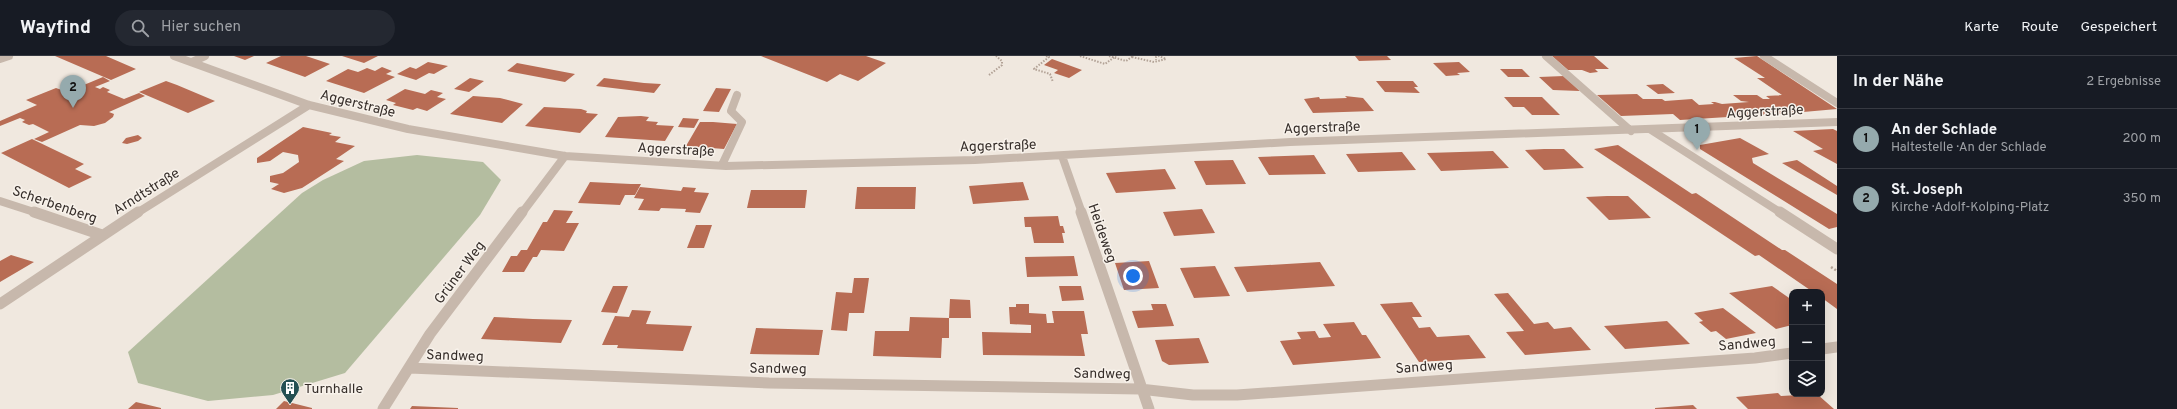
<!DOCTYPE html>
<html lang="de">
<meta charset="utf-8">
<style>
:root{--surface:#171b24;--page:#242831;--text:#f1f3f6;--muted:#9ea1a6;--line:#363941;--accent:#95aaad}
body{margin:0;font-family:Overpass,sans-serif;background:var(--page);color:var(--text)}
.controls{position:absolute;right:12px;bottom:12px;display:grid;overflow:hidden;border-radius:8px;box-shadow:0 4px 16px #0002}
.controls button{width:36px;height:36px;display:grid;place-items:center;padding:0;border:0;border-bottom:1px solid var(--line);background:var(--surface);color:var(--text);font:20px sans-serif}
.you{position:absolute;left:1133px;top:220px;width:14px;height:14px;margin:-10px;border:3px solid #fff;border-radius:50%;background:#1a73e8;box-shadow:0 0 0 6px #1a73e833}
.badge{display:grid;place-items:center;width:26px;height:26px;border-radius:50%;background:var(--accent);color:#111;font-size:13px;font-weight:700}
.pin{position:absolute;translate:-50% -33px;filter:drop-shadow(0 1px 2px #0008)}
.pin::after{content:'';position:absolute;top:21px;width:14px;height:12px;background:inherit;clip-path:polygon(0 0,100% 0,50% 100%)}
.list{margin:0;padding:0;list-style:none}
h2{display:flex;justify-content:space-between;align-items:center;height:52px;margin:0;padding:0 16px;font-size:17px}
h2 small{font-size:13px;font-weight:400;color:var(--muted)}
.list li{display:grid;grid-template-columns:26px 1fr auto;gap:12px;align-items:center;box-sizing:border-box;height:60px;padding:0 16px;border-top:1px solid var(--line)}
.list b{display:block;font-size:15px;white-space:nowrap}
.list p{margin:0;font-size:13px;white-space:nowrap;color:var(--muted)}
.list em{font-size:13px;font-style:normal;color:var(--muted)}
.icon{flex:none;width:22px;height:22px;fill:none;stroke:currentColor;stroke-width:2;stroke-linecap:round;stroke-linejoin:round}
.map{position:relative;flex:none;width:1837px;height:353px;overflow:hidden}
header{display:flex;align-items:center;gap:24px;box-sizing:border-box;height:56px;padding:0 20px;background:var(--surface);border-bottom:1px solid var(--line)}
header strong{font-size:19px}
nav{display:flex;gap:22px;margin-inline-start:auto;font-size:14px}
.search{width:280px;height:36px;background:var(--page);display:flex;align-items:center;gap:10px;box-sizing:border-box;padding:0 14px;border-radius:22px;color:var(--muted);font-size:15px}
main{display:flex}
aside{flex:1;background:var(--surface)}
.map>svg:first-child{display:block}
</style>
<header>
<strong>Wayfind</strong>
<div class="search"><svg class="icon" aria-label="search" viewBox="0 0 24 24"><circle cx="10" cy="10" r="6"/><path d="M15 15l6 6"/></svg>Hier suchen</div>
<nav><a>Karte</a><a>Route</a><a>Gespeichert</a></nav>
</header>
<main>
<div class="map">
<svg width="1837" height="353" viewBox="0 0 1837 353">
<rect width="100%" height="100%" fill="#f0e8df"/>
<path fill="#b4bda0" d="M417,99L483,106L501,124L480,159L345,317L273,339L208,345L138,327L128,296L302,137L323,124L364,105Z"/>
<path fill="#b86c54" d="M55,0H106L136,13L111,24Z
M234,0H254L245,4Z
M281,0H306L330,8L305,21L266,7Z
M342,0H378L364,7Z
M761,0H866L886,7L858,25L840,18L827,26Z
M1355,0H1387L1391,4L1359,5Z
M1552,0H1594L1609,13H1595L1598,16L1590,17L1582,14H1568Z
M1757,0L1837,53L1792,57L1680,64L1673,58L1621,60L1597,39L1637,38L1643,43H1662L1665,45L1692,43L1699,49L1714,48L1711,46H1715L1722,48L1749,46L1741,45L1733,39H1757L1763,43H1770L1766,40L1782,39L1757,22H1765L1734,2Z
M1052,3L1082,14L1069,22L1054,17L1058,14L1044,9Z
M428,6L448,10L434,18L429,17L416,24L397,18L410,11L416,13Z
M1459,6L1470,16L1457,17L1460,19L1446,20L1433,7Z
M517,7L575,18L565,26L507,15Z
M382,11L392,15L386,18L395,21L364,37L326,25L348,13L358,16L367,12L375,15Z
M1500,13H1522L1530,21H1508Z
M1564,20L1580,35L1553,34L1539,21Z
M103,21L110,25L95,31L100,33L103,31L110,34L107,36L124,43L139,37L145,40L109,56L114,58L113,61L105,67L94,70L80,69L42,86L34,83L49,76L33,68L29,69L22,66L25,64L20,62L0,70V65L37,49L26,44L56,32L67,36Z
M470,22L484,25L469,36L454,33Z
M604,22L644,27L661,28L654,37L596,30Z
M166,25L177,29L215,45L188,57L139,36Z
M1376,25H1413L1418,31H1414L1420,37L1385,36Z
M1663,28L1675,37L1658,38L1646,29Z
M716,32L731,33L719,56L703,55Z
M405,33L425,38L431,34L443,37L437,41L446,43L427,55L417,52L413,54L393,49L396,47L386,44Z
M473,40L500,42L523,48L502,67L450,58Z
M1345,40L1363,42L1374,55L1313,57L1304,43L1319,41L1320,43L1347,42Z
M1504,41H1542L1560,59H1532L1524,51H1513Z
M544,51L581,53L587,55L586,57L598,58L580,77L525,70Z
M641,60L649,61L646,65L658,66L656,69L674,70L665,85L605,81L618,61Z
M683,62L699,63L694,72L678,71Z
M700,66H713L737,68L724,93L686,90Z
M303,71L332,77L329,79L341,81L335,86L355,90L336,103L344,105L302,132L284,137L271,133L279,128L270,126V120L283,117L299,106L298,99L283,96L270,105L257,107V102Z
M1833,73L1837,75V108L1813,95L1823,93L1793,75Z
M138,79L142,82L138,85L127,88L122,87L126,82Z
M1740,82L1769,98L1752,102L1753,107L1837,158V171L1829,173L1700,93V89Z
M32,83L84,108L75,113L92,121L69,132L1,97Z
M1618,89L1692,138L1696,137L1782,194H1785L1837,228V253L1822,242V236H1813L1759,199L1755,200L1594,93Z
M1544,93H1564L1584,112L1544,114L1525,94Z
M1493,95L1509,112L1441,115L1427,97Z
M1402,96L1416,114L1358,116L1346,98Z
M1314,99L1326,118L1269,119L1258,101Z
M1233,104L1246,128L1206,129L1194,105Z
M1797,104L1837,130V139L1782,107Z
M1165,113L1176,133L1116,137L1106,117Z
M590,126L631,128H641L635,139H625L620,149L578,147Z
M1023,126L1029,144L973,148L969,130Z
M640,131L681,135L683,131L696,132L694,136L709,137L700,157L685,156L686,153L661,152L659,155L638,154L644,143L634,142Z
M857,131H916L915,153H855Z
M751,134H807L805,152H747Z
M1607,140H1628L1651,162L1609,164L1586,141Z
M1202,153L1215,177L1174,180L1163,156Z
M554,154L573,155L566,167H579L564,195L541,194L537,201H533L524,216H502L511,200H517L521,194H527L543,166H547Z
M1058,160L1060,170H1063L1065,177H1062L1064,187H1034L1031,171H1025L1024,161Z
M696,169H712L704,192H687Z
M11,199L34,206L0,226V205Z
M1074,200L1078,220L1027,221L1025,201Z
M1149,205L1159,232L1124,234L1115,207Z
M1320,206L1335,230L1247,236L1234,211Z
M1215,210L1230,240L1194,242L1180,212Z
M854,222H869L864,257H849L847,275L831,274L836,236L852,237Z
M613,230H628L617,257L601,256Z
M1059,230H1081L1084,244L1062,245Z
M1772,230L1792,244V269L1776,273L1729,237Z
M1508,237L1534,268L1548,266L1554,273L1571,271L1591,294L1525,299L1506,276L1524,275L1494,238Z
M950,243L970,244L971,262H949Z
M1412,246L1422,261H1412L1419,272L1430,271L1437,281L1469,279L1486,302L1419,306L1380,248Z
M1016,248H1029V257L1046,258L1047,267H1054L1052,255H1084L1088,278H1081L1085,300L983,299L982,276L1031,277V269L1010,268L1009,251H1016Z
M1151,248H1166L1174,270L1138,272L1132,255L1153,254Z
M1723,252L1756,277L1726,283L1716,275L1711,276L1699,266L1703,265L1694,257Z
M632,254L651,255L646,268L692,270L683,295L617,292L618,289H602L615,260L629,261Z
M494,261L533,263L572,264L561,287L481,283Z
M910,261L949,262V282H942L941,302L873,300L875,275H909Z
M1667,265L1690,288L1625,293L1604,270Z
M1354,266L1362,279H1366L1381,302L1293,309L1280,285L1301,283L1297,276L1315,275L1319,282L1331,281L1323,268Z
M756,272L823,274L819,299L750,298Z
M1199,282L1209,307L1169,309L1162,305L1155,284Z
M1778,337L1781,340L1817,338L1834,353H1748L1736,341Z
M284,345L312,352V353H276Z
M136,346L161,352V353H128Z
M1693,349L1697,353H1655V352Z
M412,350L458,352V353H410Z"/>
<g fill="none" stroke-linecap="round" stroke-linejoin="round">
<path stroke="#b2a296" stroke-width="2" stroke-dasharray="1.5 1.5" stroke-linecap="butt" d="M1046,0L1049,1L1034,13L1050,18L1053,26
M1080,0L1105,8L1116,0
M1109,0L1126,5L1133,0
M1132,1L1154,6L1166,3L1159,0L1156,1V4
M989,19L1002,9V5L996,0"/>
<path stroke="#b2a296" stroke-width="2.5" stroke-dasharray="2 2" stroke-linecap="butt" d="M1831,211L1837,215"/>
<path stroke="#c7b8ac" stroke-width="8" d="M174,0L309,49L408,73L565,100L726,110L975,104L1290,86L1837,66
M1546,0L1631,75
M1764,0L1837,47
M0,3L9,0
M192,6L205,0
M1651,74L1781,157
M1062,100L1082,157
M722,109L742,66L731,55L737,39
M0,145L37,157
M137,157L309,49
M522,157L565,100"/>
<path stroke="#c7b8ac" stroke-width="11" d="M34,156L102,179
M1081,156L1149,353
M1780,156L1837,193
M0,248L138,156
M1822,293L1837,291
M410,312L769,327L1140,333L1193,339H1237L1755,302L1792,297
M383,353L430,278L522,156"/>
</g>
<defs>
<g id="building-pin" transform="scale(1)"><path d="M0 17L-7.5 6A9.5 9.5 0 1 1 7.5 6Z" fill="#245053" stroke="#f8f2eb"/><path d="M-4-6H4V6H1V3H-1V6H-4ZM-2.5-4.3h1.7v1.8h-1.7ZM.8-4.3h1.7v1.8H.8ZM-2.5-1h1.7V.8h-1.7ZM.8-1h1.7V.8H.8Z" fill="#fff"/></g>
</defs>
<g fill-rule="evenodd">
<use href="#building-pin" x="290" y="332"/>
</g>
<g text-anchor="middle" stroke-width="3" stroke-linejoin="round" paint-order="stroke">
<g font-size="14" fill="#362e2a" stroke="#f8f2eb">
<text transform="translate(358 47) rotate(14)" y="5">Aggerstraße</text>
<text transform="translate(1765 55) rotate(-3)" y="5">Aggerstraße</text>
<text transform="translate(1322 71) rotate(-2)" y="5">Aggerstraße</text>
<text transform="translate(998 89) rotate(-2)" y="5">Aggerstraße</text>
<text transform="translate(676 93) rotate(3)" y="5">Aggerstraße</text>
<text transform="translate(146 135) rotate(-32)" y="5">Arndtstraße</text>
<text transform="translate(55 148) rotate(19)" y="5">Scherbenberg</text>
<text transform="translate(1103 177) rotate(71)" y="5">Heideweg</text>
<text transform="translate(459 216) rotate(-53)" y="5">Grüner Weg</text>
<text transform="translate(1747 287) rotate(-5)" y="5">Sandweg</text>
<text transform="translate(455 299) rotate(2)" y="5">Sandweg</text>
<text transform="translate(1424 310) rotate(-4)" y="5">Sandweg</text>
<text transform="translate(778 312) rotate(1)" y="5">Sandweg</text>
<text transform="translate(1102 317) rotate(1)" y="5">Sandweg</text>
</g>
<g font-size="14" fill="#362e2a" stroke="#f8f2eb" text-anchor="start">
<text x="304" y="337">Turnhalle</text>
</g>
</g>
</svg>
<div class="controls">
<button>+</button>
<button>−</button>
<button><svg class="icon" aria-label="layers" viewBox="0 0 24 24"><path d="M12 4l9 5-9 5-9-5zM3 14l9 5 9-5"/></svg></button>
</div>
<div class="you"></div>
<div class="pin badge" style="left:1697px;top:94px">1</div>
<div class="pin badge" style="left:73px;top:52px">2</div>
</div>
<aside>
<h2>In der Nähe<small>2 Ergebnisse</small></h2>
<ul class="list">
<li><span class="badge">1</span><div><b>An der Schlade</b><p>Haltestelle · An der Schlade</p></div><em>200 m</em></li>
<li><span class="badge">2</span><div><b>St. Joseph</b><p>Kirche · Adolf-Kolping-Platz</p></div><em>350 m</em></li>
</ul>
</aside>
</main>
